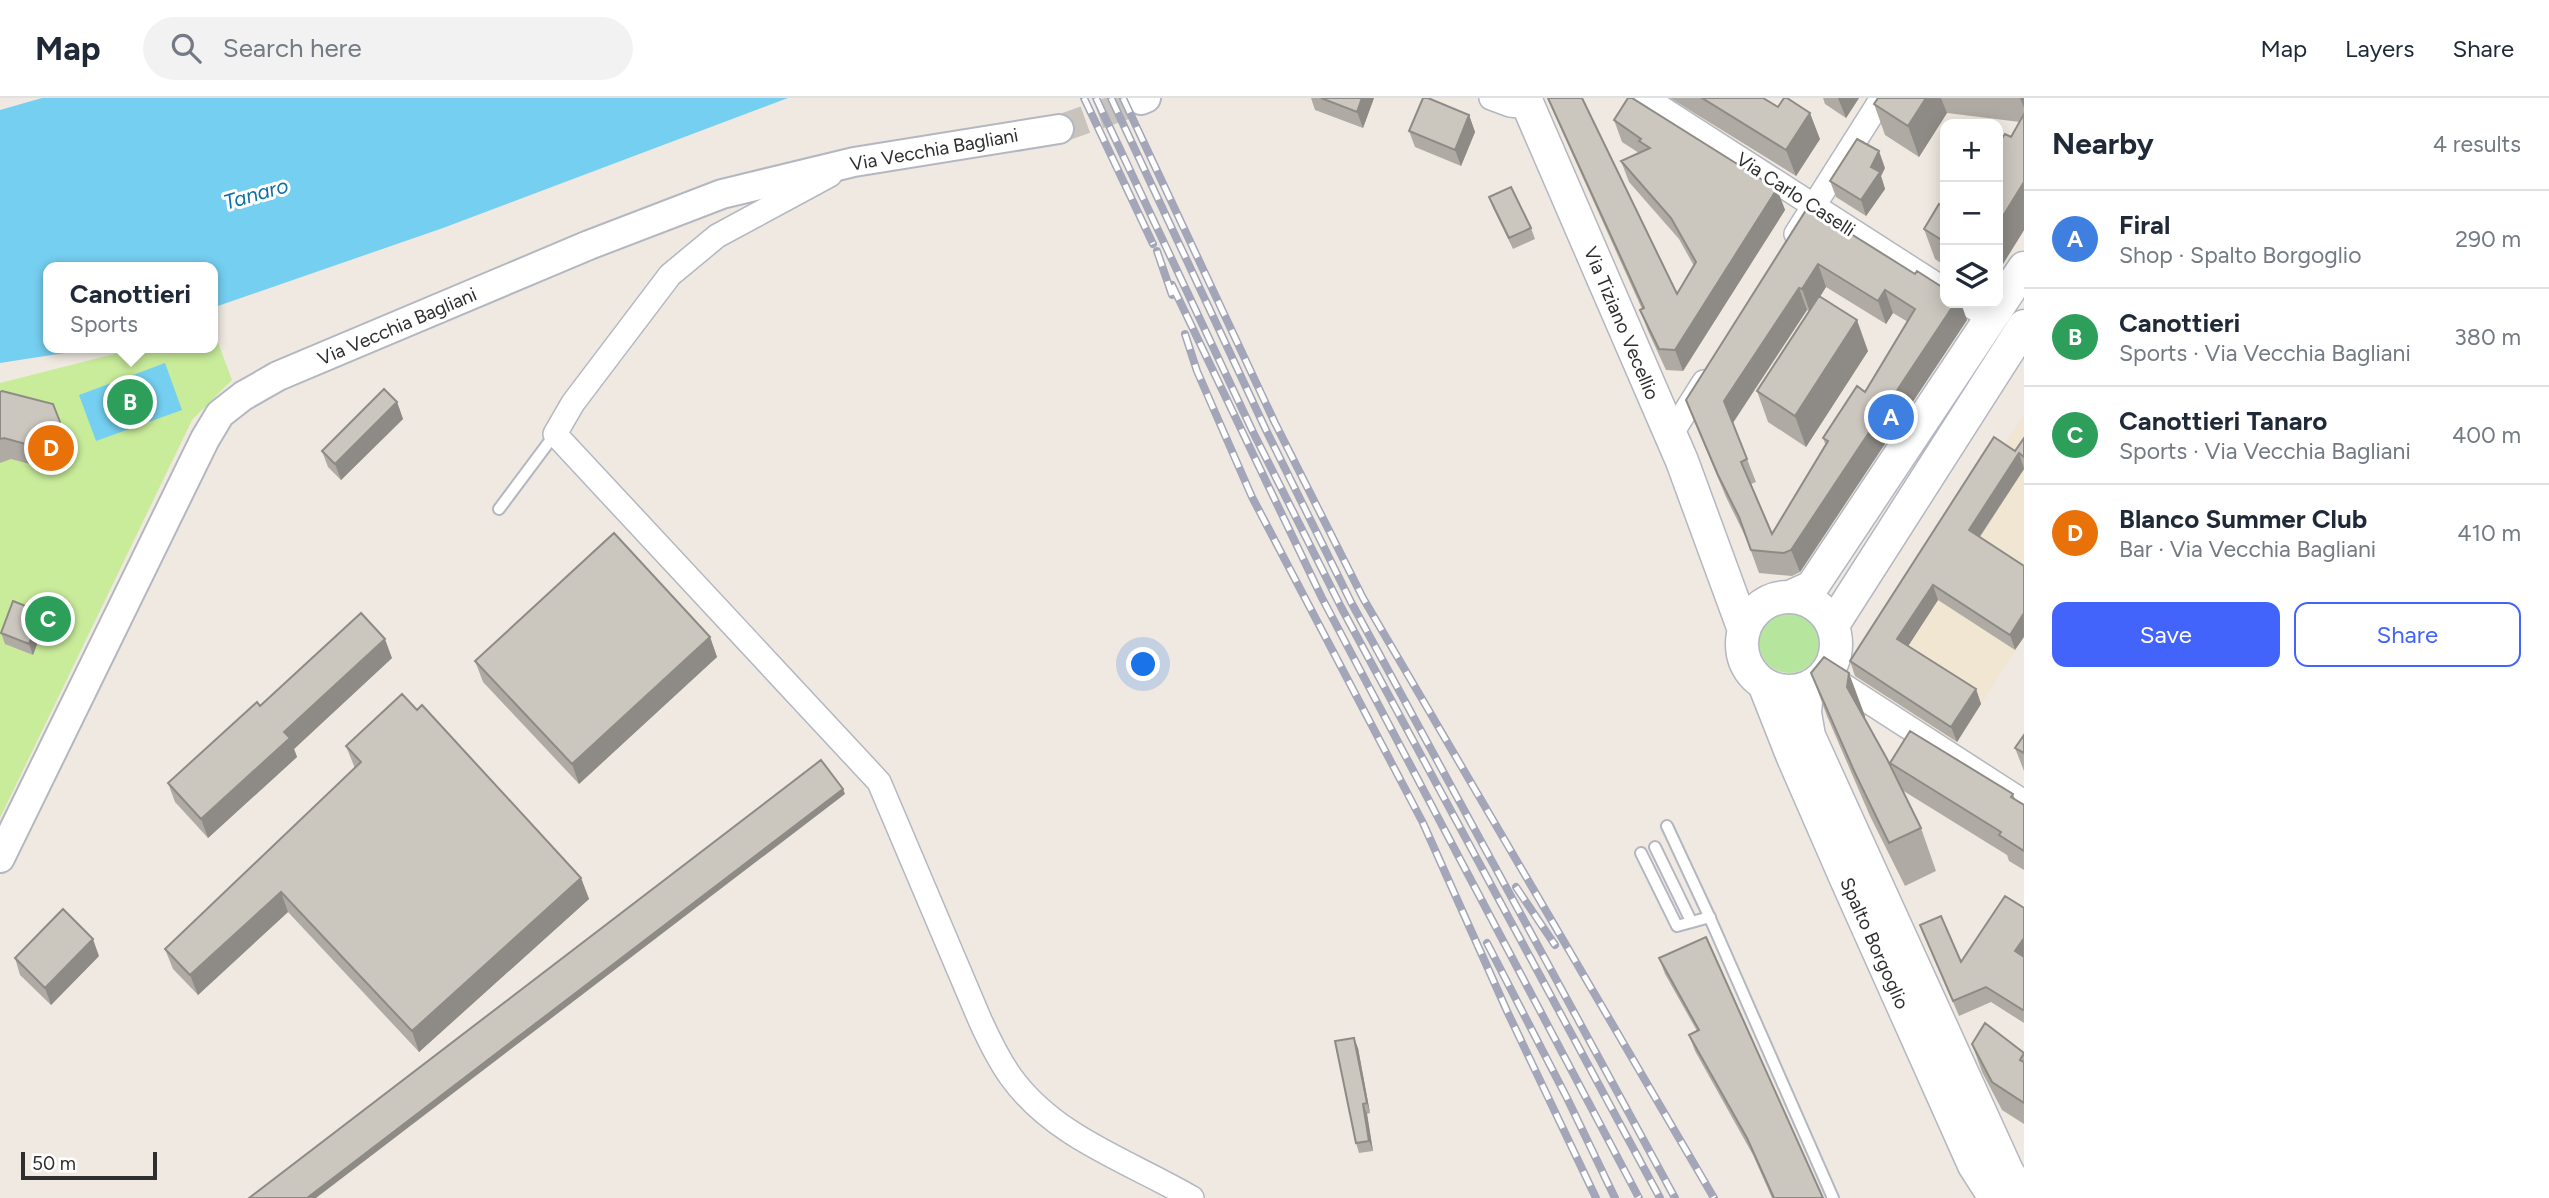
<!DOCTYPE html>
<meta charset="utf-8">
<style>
:root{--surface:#fff;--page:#f2f2f3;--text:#1f2937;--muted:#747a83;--line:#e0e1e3;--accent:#4264fb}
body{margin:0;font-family:Figtree,sans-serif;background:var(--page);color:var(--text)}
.controls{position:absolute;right:21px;top:21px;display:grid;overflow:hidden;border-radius:14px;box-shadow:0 4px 18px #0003}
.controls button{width:63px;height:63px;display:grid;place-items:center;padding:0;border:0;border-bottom:2px solid var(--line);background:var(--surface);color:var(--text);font:35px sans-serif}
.scale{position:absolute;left:21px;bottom:18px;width:136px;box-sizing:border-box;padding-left:7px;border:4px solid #2e2e2e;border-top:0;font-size:19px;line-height:24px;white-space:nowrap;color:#2e2e2e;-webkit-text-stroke:5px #fff;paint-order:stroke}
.you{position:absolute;left:1144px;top:567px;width:24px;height:24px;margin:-18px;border:5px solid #fff;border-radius:50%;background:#1a73e8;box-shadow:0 0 0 10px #1a73e833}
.badge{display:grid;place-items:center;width:46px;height:46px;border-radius:50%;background:var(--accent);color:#fff;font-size:23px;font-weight:700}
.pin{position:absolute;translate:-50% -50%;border:4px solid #fff;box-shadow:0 2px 7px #0006}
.popup{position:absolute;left:43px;top:164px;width:175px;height:91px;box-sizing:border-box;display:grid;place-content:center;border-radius:14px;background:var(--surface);filter:drop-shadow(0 2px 5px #0005);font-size:23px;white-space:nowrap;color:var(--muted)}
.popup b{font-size:26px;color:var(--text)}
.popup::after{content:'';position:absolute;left:50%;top:100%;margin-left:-14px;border:14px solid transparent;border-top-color:var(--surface)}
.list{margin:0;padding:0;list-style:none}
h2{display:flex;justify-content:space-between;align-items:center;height:91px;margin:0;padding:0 28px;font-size:30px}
h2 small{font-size:23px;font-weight:400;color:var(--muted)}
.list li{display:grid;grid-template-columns:46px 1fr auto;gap:21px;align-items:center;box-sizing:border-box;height:98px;padding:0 28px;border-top:2px solid var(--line)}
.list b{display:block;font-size:26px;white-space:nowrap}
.list p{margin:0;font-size:23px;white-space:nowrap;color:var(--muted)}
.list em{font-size:23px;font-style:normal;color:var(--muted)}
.actions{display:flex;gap:14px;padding:21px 28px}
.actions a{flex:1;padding:16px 0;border:2px solid var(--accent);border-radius:14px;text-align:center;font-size:24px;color:var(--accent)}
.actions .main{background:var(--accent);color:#fff}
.icon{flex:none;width:38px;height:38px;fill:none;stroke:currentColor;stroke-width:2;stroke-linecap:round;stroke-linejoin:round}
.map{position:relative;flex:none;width:2024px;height:1100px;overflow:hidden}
header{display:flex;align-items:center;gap:42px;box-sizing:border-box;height:98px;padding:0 35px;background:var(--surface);border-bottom:2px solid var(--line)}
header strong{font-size:33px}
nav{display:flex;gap:38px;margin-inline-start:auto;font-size:24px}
.search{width:490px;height:63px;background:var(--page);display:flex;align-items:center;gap:18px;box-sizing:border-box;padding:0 24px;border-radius:38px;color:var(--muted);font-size:26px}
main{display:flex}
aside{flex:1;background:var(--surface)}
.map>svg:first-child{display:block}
</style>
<header>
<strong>Map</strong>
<div class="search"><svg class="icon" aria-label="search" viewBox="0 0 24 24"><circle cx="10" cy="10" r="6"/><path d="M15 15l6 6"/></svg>Search here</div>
<nav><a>Map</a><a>Layers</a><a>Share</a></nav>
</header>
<main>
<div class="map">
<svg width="2024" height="1100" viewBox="0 0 2024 1100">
<rect width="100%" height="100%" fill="#efe9e1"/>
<path fill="#f0e6d1" d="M2024,316V539L1956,645L1899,610L1903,604L1888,595L1885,601L1854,581Z"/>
<path fill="#b6e59e" d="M1759 545a30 30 0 1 1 60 0a30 30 0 1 1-60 0Z"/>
<path fill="#c9ec9a" d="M213,231L232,282L192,322L0,720V285L138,250H212Z"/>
<path fill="#75cff0" d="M42,0H788L443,130L212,210V169H48V250H97L0,265V12Z
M165,265L182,312L96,343L79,297Z"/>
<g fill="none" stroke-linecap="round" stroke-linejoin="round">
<path stroke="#c8c4bd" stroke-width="28" stroke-dasharray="28 14" stroke-linecap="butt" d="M1059,31L1141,2"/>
<g stroke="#b4b7c1" stroke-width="14">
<path id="service" d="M499,411L555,336
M1667,728L1709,818L1833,1100
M1655,749L1691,823
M1641,755L1677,828L1710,819"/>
</g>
<g stroke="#b4b7c1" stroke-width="26">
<path id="minor" d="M1491,0L1510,7L1529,9
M1646,0L1945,192
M830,77L717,138L670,177L573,305L555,336L879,684L980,922C989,942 998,961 1011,979C1055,1040 1129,1063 1192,1100
M1796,136L1882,0
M1966,205L1991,221
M1670,338L1704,284
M1832,580L2024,704"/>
</g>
<g stroke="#b4b7c1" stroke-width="32">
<path id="tertiary" d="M1141,2L1146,0
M0,760L205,341L220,316L243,298L278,278L589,147L722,96L854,64L1059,31"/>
</g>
<g stroke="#b4b7c1" stroke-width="35">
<path id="secondary" d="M1525,0L1682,363L1744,532
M1792,498L1812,489L2024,170
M1742 546a47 47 0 1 1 94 0a47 47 0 1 1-94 0Z
M1833,527L2024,228
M1764,586L1792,657L1847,783L1974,1067L1995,1100
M1807,590L1805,615L1809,638L2007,1073L2012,1081L2024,1090"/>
</g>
<use href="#service" stroke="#fff" stroke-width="10"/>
<use href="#minor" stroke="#fff" stroke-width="23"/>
<use href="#tertiary" stroke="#fff" stroke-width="28"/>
<use href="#secondary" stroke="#fff" stroke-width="32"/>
<g stroke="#a3a6b8" stroke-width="8">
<path id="rail" d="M1084,0L1153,146
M1096,0L1253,334L1341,509L1660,1100
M1111,0L1266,332L1351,504L1675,1100
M1123,0L1275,325L1363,500L1714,1100
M1157,153L1172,197
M1172,187L1322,500L1639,1100
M1185,236L1197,273L1252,399L1423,725L1507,913L1596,1100
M1516,789L1555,847
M1487,845L1567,1000L1615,1100"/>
</g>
<use href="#rail" stroke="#fff" stroke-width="5" stroke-dasharray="16" stroke-linecap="butt"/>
</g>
<path fill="#afaba4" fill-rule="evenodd" d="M1311,0H1374L1363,30L1315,12Z
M1547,0H1582L1677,196L1694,168L1679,141L1629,84L1621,63L1639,55L1622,44L1614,22L1777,91L1785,112L1683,273L1666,272L1648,233L1640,212L1642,211Z
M1670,0H1763L1820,41L1796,78Z
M1823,0H1859L1846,20L1825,6Z
M1878,0H2024V132L1998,174L2011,39L2020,24L1947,15L1919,59L1885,37L1874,6Z
M1469,17L1475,34L1461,68L1415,49L1409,33Z
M1885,70L1881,78L1885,91L1866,118L1836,99L1830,83Z
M1489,99L1531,130L1535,141L1513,151L1493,110Z
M1808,109L1967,222L1800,474L1792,478L1759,475L1747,442L1726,399L1695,325L1686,302ZM1826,189L1886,226L1893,215L1908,224L1865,294L1823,340L1826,348L1772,436L1751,386L1756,384L1733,325L1807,212L1809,213L1757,293L1768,324L1806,349L1868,253L1820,199Z
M1945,110V168L1935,161L1924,131Z
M0,294L60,324L67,345L59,374L11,361L0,365Z
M397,304L403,321L341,382L328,369L322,353Z
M2024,340V371L1980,439L2015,552L1938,502L1908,548L1976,591L1981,606L1957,644L1855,578L1850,563L2015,353Z
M41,514L45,525L33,557L5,546L1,535Z
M710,539L717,559L579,686L483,584L475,563Z
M392,560L294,651L297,659L208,740L175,704L168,685L260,608Z
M1811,575L1865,618L1864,620L1895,677L1890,665L2013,696L2015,701L2024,707V772L2009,763L2007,757L1902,692L1921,730L1936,773L1905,788L1870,718L1827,618Z
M417,612L581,780L589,801L419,954L288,814L198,897L173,871L165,851L355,670L354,668L346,648Z
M2024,637V673L2015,650Z
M2024,810V925L1991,904L1959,918L1920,827L1961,864Z
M99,858L51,907L20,877L15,860Z
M1659,860L1823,1100H1772L1753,1057L1695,953L1689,937L1697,933L1665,876Z
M1972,946L2024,955V1026L2002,1012L1982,974Z
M1358,950L1370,1015L1367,1016L1373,1053L1359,1055L1356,1045Z"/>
<path fill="#8e8b86" d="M1362,0H1374L1363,30L1357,14Z
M1838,0H1859L1846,20Z
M1926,0H1941L1947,15L1919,59L1908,28Z
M2020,0H2024V10Z
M1810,15L1820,41L1796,78L1786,52Z
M1469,17L1475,34L1461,68L1455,52Z
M1879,53L1885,70L1881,78L1885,91L1866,118L1861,102L1871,69Z
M2024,84V132L1998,174V126Z
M1777,91L1785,112L1683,273L1675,252Z
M1818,166L1826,189L1810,214L1802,191Z
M1799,190L1807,212L1732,326L1724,303Z
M1885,192L1893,215L1886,226L1878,203Z
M1955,205H1961L1967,222L1800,474L1791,452Z
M1857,222L1868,253L1806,349L1795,318Z
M397,304L403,321L341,382L335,366Z
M60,324L67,345L59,374L51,353Z
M2019,355L2024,371L1974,447L1969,432Z
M1933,487L1938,502L1903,556L1897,541Z
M41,514L45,525L33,557L29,546Z
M2024,515V539L2015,552L2010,537Z
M710,539L717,559L579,686L572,666Z
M385,541L392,560L294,651L297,659L208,740L201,721L284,634Z
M1849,575L1865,618L1863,632L1847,589Z
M1976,591L1981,606L1957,644L1951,629Z
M843,691L845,696L316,1100H307Z
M581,780L589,801L419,954L412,933Z
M281,794L288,814L198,897L190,877Z
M2024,840V864L2015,853Z
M93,841L99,858L51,907L45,890Z
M1354,940L1358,950L1370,1015L1367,1005Z
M1363,1006L1367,1016L1373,1053L1369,1043Z"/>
<path fill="#cbc7bf" stroke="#8e8b86" stroke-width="2" fill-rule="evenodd" d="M1321,0H1362L1357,14Z
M1423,0H1428L1469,17L1455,52L1409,33Z
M1548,0H1582L1677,196L1696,164L1671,120L1621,63L1650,50L1639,43L1641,41L1614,22L1628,0H1632L1777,91L1675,252L1659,251L1640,212L1644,210Z
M1702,0H1763L1778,9L1784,0H1787L1810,15L1786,52Z
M1878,0H1926L1908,28L1874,6Z
M2024,16V84L1998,126V46L2005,36L2011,39Z
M1857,41L1879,53L1871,69L1880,74L1861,102L1830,83Z
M1511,89L1531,130L1509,140L1489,99Z
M1939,106L1945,110V144L1924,131Z
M1808,109L1915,176L1917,173L1945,191V205H1955L1791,452L1784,455L1751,452L1739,419L1718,377L1686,302ZM1818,166L1878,203L1885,192L1915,211L1865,294L1857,288L1823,340L1828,343L1772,436L1741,364L1747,361L1724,303L1799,190L1802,191Z
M1819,198L1857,222L1795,318L1757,293Z
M384,291L397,304L335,366L322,353Z
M2,293L53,306L60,324L51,353L4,340L0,341V294Z
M1994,339L2015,353L2024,340V359L2019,355L1969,432L2024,468V515L2010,537L1933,487L1897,541L1976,591L1951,629L1850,563Z
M614,435L710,539L572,666L475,563Z
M13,503L41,514L29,546L1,535Z
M361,515L385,541L284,634L290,640L201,721L168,685L257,604L260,608Z
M1824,559L1849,575L1847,589L1887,661L1921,730L1889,745L1855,675L1811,575Z
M402,596L417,612L422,607L581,780L412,933L281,794L190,877L165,851L361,664L346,648Z
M1910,633L2013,696L2011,699L2024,707V753L1999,737L2001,734L1890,665Z
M2024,637V655L2015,650Z
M821,662L843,691L307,1100H249Z
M2005,798L2024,810V840L2015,853L2024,859V911L2023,912L1986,889L1953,903L1920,827L1941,818L1961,864Z
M63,811L93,841L45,890L15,860Z
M1706,839L1823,1100H1774L1747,1040L1689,937L1699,932L1659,860Z
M1985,925L2024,955L2020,962L2024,964V1005L1992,984L1972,946Z
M1354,940L1367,1005L1363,1006L1369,1043L1356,1045L1335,943Z"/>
<g text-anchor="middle" stroke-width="6" stroke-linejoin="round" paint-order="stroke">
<g font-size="19" fill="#2e2e2e" stroke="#fff">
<text transform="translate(934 51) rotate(-10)" y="7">Via Vecchia Bagliani</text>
<text transform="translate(1796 96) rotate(33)" y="7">Via Carlo Caselli</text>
<text transform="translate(1622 225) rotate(67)" y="7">Via Tiziano Vecellio</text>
<text transform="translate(397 228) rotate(-23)" y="7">Via Vecchia Bagliani</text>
<text transform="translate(1875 845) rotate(66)" y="7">Spalto Borgoglio</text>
</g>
<g font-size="21" font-style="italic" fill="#0d6fa3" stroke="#fff">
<text transform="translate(256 96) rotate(-16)" y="7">Tanaro</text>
</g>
</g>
</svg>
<div class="controls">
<button>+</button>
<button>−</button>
<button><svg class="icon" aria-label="layers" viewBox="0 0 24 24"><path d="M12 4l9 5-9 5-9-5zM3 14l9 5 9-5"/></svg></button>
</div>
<div class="scale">50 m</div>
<div class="you"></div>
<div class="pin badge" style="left:1891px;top:319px;background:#3f7fe0">A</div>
<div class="pin badge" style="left:130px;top:304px;background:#2e9e5b">B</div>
<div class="popup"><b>Canottieri</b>Sports</div>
<div class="pin badge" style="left:48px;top:521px;background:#2e9e5b">C</div>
<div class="pin badge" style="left:51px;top:350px;background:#e8710a">D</div>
</div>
<aside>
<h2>Nearby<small>4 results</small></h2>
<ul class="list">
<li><span class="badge" style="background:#3f7fe0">A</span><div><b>Firal</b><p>Shop · Spalto Borgoglio</p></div><em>290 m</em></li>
<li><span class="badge" style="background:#2e9e5b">B</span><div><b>Canottieri</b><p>Sports · Via Vecchia Bagliani</p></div><em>380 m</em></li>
<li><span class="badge" style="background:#2e9e5b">C</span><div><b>Canottieri Tanaro</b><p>Sports · Via Vecchia Bagliani</p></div><em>400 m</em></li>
<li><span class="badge" style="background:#e8710a">D</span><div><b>Blanco Summer Club</b><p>Bar · Via Vecchia Bagliani</p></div><em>410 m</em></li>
</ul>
<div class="actions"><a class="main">Save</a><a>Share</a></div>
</aside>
</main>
